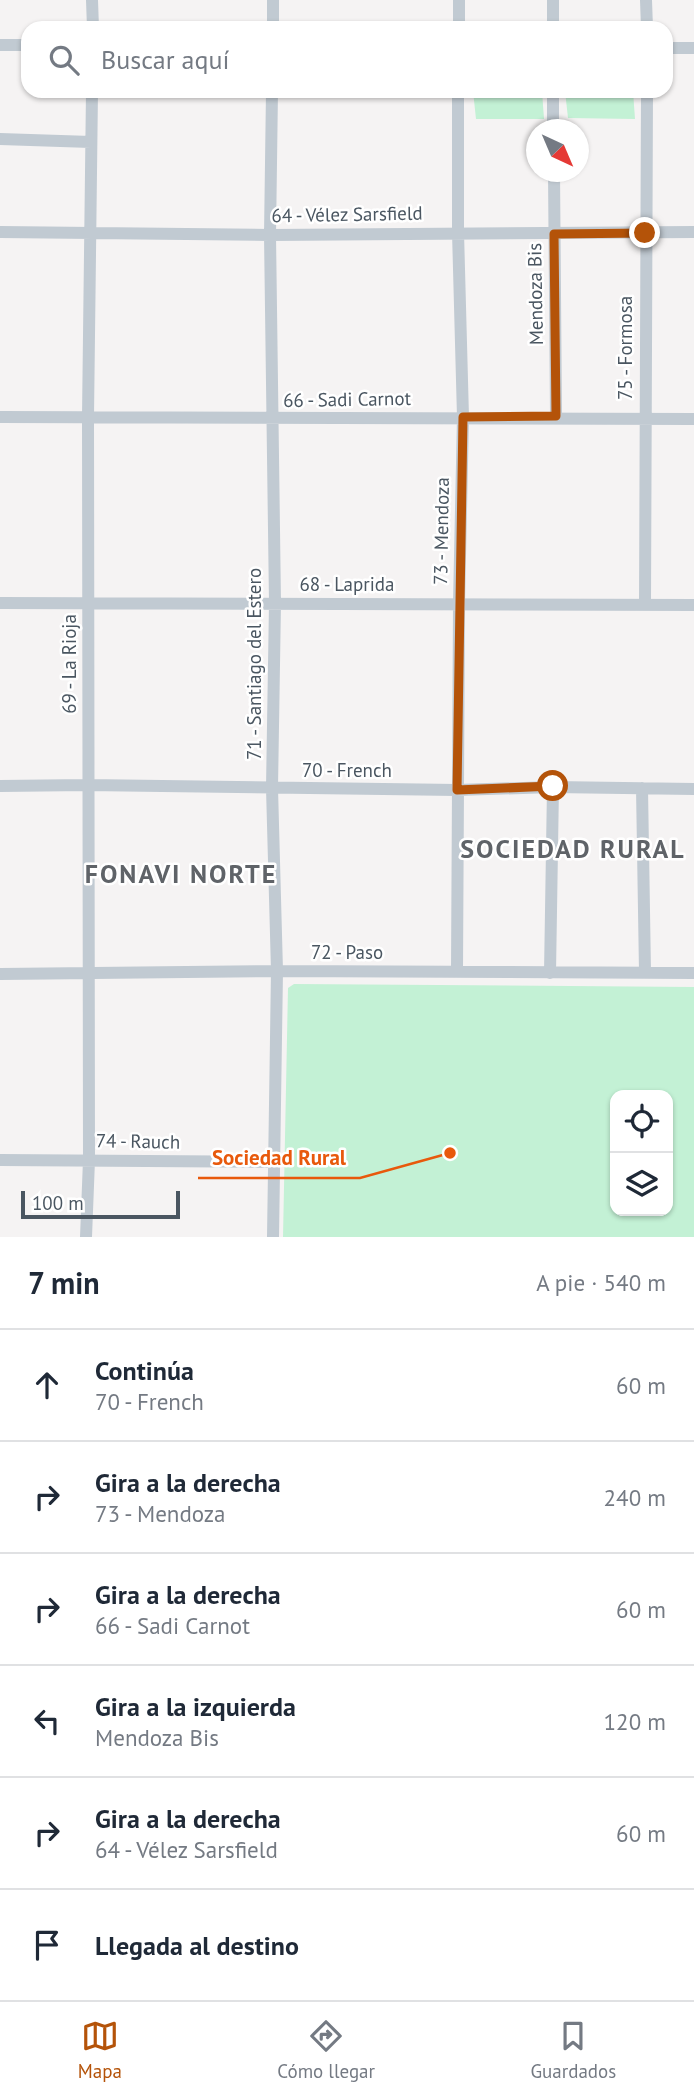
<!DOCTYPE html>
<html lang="es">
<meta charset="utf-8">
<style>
:root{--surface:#fff;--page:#f2f2f3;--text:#1f2937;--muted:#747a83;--line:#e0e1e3;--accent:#b45309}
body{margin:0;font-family:"PT Sans",sans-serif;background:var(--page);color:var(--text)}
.controls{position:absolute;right:21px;bottom:21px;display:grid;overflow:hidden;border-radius:14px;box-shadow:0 2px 5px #0004}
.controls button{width:63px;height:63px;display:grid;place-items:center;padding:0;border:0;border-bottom:2px solid var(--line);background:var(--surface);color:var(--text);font:35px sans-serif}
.compass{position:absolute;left:526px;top:119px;width:63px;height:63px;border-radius:50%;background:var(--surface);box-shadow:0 2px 5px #0004;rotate:136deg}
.scale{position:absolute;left:21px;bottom:18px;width:159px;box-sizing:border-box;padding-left:7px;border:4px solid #4a5661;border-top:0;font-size:19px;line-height:24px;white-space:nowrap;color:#4a5661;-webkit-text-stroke:5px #fff;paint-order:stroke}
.stop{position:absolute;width:21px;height:21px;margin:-16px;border:5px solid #b45309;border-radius:50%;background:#fff}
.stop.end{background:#b45309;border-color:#fff;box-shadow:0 2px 7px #0008}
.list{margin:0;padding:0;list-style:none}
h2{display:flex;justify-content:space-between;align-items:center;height:91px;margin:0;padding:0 28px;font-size:30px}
h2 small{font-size:23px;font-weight:400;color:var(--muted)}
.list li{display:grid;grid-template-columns:46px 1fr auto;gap:21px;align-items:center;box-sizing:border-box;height:112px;padding:0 28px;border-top:2px solid var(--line)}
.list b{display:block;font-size:26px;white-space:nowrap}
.list p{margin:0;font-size:23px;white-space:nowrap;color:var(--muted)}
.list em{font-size:23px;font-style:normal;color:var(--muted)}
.icon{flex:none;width:38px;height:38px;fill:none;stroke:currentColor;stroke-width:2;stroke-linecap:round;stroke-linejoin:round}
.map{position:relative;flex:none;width:694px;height:1237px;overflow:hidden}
.search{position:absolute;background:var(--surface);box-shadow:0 2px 5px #0004;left:21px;right:21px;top:21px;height:77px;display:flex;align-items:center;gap:18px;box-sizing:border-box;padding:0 24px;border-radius:21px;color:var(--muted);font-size:26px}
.sheet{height:763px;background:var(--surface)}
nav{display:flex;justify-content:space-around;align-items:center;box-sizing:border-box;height:98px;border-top:2px solid var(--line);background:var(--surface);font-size:19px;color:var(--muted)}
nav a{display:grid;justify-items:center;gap:4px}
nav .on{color:var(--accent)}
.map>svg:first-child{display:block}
</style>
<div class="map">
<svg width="694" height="1237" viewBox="0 0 694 1237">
<rect width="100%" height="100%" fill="#f5f3f3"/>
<path fill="#c3f1d5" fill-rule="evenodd" d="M473,91H542L544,119H476Z
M565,91H633L635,119L568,118Z
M294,984L694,987V1237H283L288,988ZM668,1095V1211H615V1095Z"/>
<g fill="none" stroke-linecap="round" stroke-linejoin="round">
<path stroke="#c1cad2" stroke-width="12" d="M92,0L93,28
M553,0V28
M646,0L647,28
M273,28V0
M459,28V0
M0,45H28
M666,48H694
M272,91L270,235L275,603L272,788L277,971L273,1237
M553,91V130
M0,139L91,142
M554,172L556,416
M0,232L270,235L694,232
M0,417L694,419
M0,603L694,605
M645,605L647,91
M0,786L87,785L457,790L553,787L694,789
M642,788L645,972
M457,971L459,603L463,417L458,232V91
M550,973L553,787
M0,974L277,971L694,973
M0,1160L275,1162
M86,1237L89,1160L88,417L92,91"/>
</g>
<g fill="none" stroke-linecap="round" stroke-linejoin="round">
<path stroke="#b45309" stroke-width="9" d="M553,786L457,790L463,417L556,416L554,234L645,233"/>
</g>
<g text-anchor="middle" stroke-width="5" stroke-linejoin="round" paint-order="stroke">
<g font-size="19" fill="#4a5661" stroke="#fff">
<text transform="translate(347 214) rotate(-1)" y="7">64 - Vélez Sarsfield</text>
<text transform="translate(535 294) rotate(-91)" y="7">Mendoza Bis</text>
<text transform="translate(625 348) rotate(-90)" y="7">75 - Formosa</text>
<text transform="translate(347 399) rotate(-1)" y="7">66 - Sadi Carnot</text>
<text transform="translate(441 531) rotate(-89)" y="7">73 - Mendoza</text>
<text x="347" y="591">68 - Laprida</text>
<text transform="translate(69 664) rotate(-90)" y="7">69 - La Rioja</text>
<text transform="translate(254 664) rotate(-90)" y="7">71 - Santiago del Estero</text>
<text x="347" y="777">70 - French</text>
<text x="347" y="959">72 - Paso</text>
<text transform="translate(138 1141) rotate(1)" y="7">74 - Rauch</text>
</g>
<g font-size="26" font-weight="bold" letter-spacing="2" fill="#5f6368" stroke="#fff">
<text x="573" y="858">SOCIEDAD RURAL</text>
<text x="181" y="883">FONAVI NORTE</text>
</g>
</g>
<path fill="none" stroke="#e8590c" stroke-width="2.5" d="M450 1153L360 1178H198"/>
<circle fill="#e8590c" stroke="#fff" stroke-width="2.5" cx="450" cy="1153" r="7"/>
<g font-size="21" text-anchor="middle" font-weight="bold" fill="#e8590c" stroke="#fff" stroke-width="5" stroke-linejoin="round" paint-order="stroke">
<text x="279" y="1165">Sociedad Rural</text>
</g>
</svg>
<div class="controls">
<button><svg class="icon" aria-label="locate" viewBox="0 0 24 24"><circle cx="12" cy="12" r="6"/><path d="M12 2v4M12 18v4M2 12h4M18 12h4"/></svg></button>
<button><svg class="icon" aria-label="layers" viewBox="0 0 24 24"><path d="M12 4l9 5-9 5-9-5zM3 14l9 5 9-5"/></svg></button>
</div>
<svg class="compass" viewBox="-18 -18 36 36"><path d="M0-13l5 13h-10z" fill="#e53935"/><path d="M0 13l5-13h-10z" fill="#747a83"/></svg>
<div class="scale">100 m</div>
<div class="stop" style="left:553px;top:786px"></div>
<div class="stop end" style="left:645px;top:233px"></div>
<div class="search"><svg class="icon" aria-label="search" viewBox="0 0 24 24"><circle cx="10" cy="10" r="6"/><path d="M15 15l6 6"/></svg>Buscar aquí</div>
</div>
<section class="sheet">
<h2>7 min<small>A pie · 540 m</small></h2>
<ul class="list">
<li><svg class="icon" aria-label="ahead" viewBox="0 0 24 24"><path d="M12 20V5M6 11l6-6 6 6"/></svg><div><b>Continúa</b><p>70 - French</p></div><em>60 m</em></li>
<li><svg class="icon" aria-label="right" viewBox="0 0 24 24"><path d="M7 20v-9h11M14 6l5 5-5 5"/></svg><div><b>Gira a la derecha</b><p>73 - Mendoza</p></div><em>240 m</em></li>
<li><svg class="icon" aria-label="right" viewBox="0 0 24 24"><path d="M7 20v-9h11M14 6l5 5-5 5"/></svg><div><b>Gira a la derecha</b><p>66 - Sadi Carnot</p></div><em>60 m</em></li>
<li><svg class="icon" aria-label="left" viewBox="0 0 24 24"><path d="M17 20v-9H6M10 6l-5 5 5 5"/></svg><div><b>Gira a la izquierda</b><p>Mendoza Bis</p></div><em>120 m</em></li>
<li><svg class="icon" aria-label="right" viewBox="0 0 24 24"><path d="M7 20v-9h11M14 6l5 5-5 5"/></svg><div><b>Gira a la derecha</b><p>64 - Vélez Sarsfield</p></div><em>60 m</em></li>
<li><svg class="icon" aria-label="arrive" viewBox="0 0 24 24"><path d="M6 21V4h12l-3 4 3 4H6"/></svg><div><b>Llegada al destino</b></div></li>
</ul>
</section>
<nav>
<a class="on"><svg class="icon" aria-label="map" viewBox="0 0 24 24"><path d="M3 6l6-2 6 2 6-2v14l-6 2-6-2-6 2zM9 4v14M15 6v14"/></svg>Mapa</a>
<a><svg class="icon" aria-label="directions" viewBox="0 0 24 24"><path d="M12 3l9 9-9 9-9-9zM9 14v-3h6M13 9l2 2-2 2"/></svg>Cómo llegar</a>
<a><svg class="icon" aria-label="saved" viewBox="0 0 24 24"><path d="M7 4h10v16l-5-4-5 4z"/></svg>Guardados</a>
</nav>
